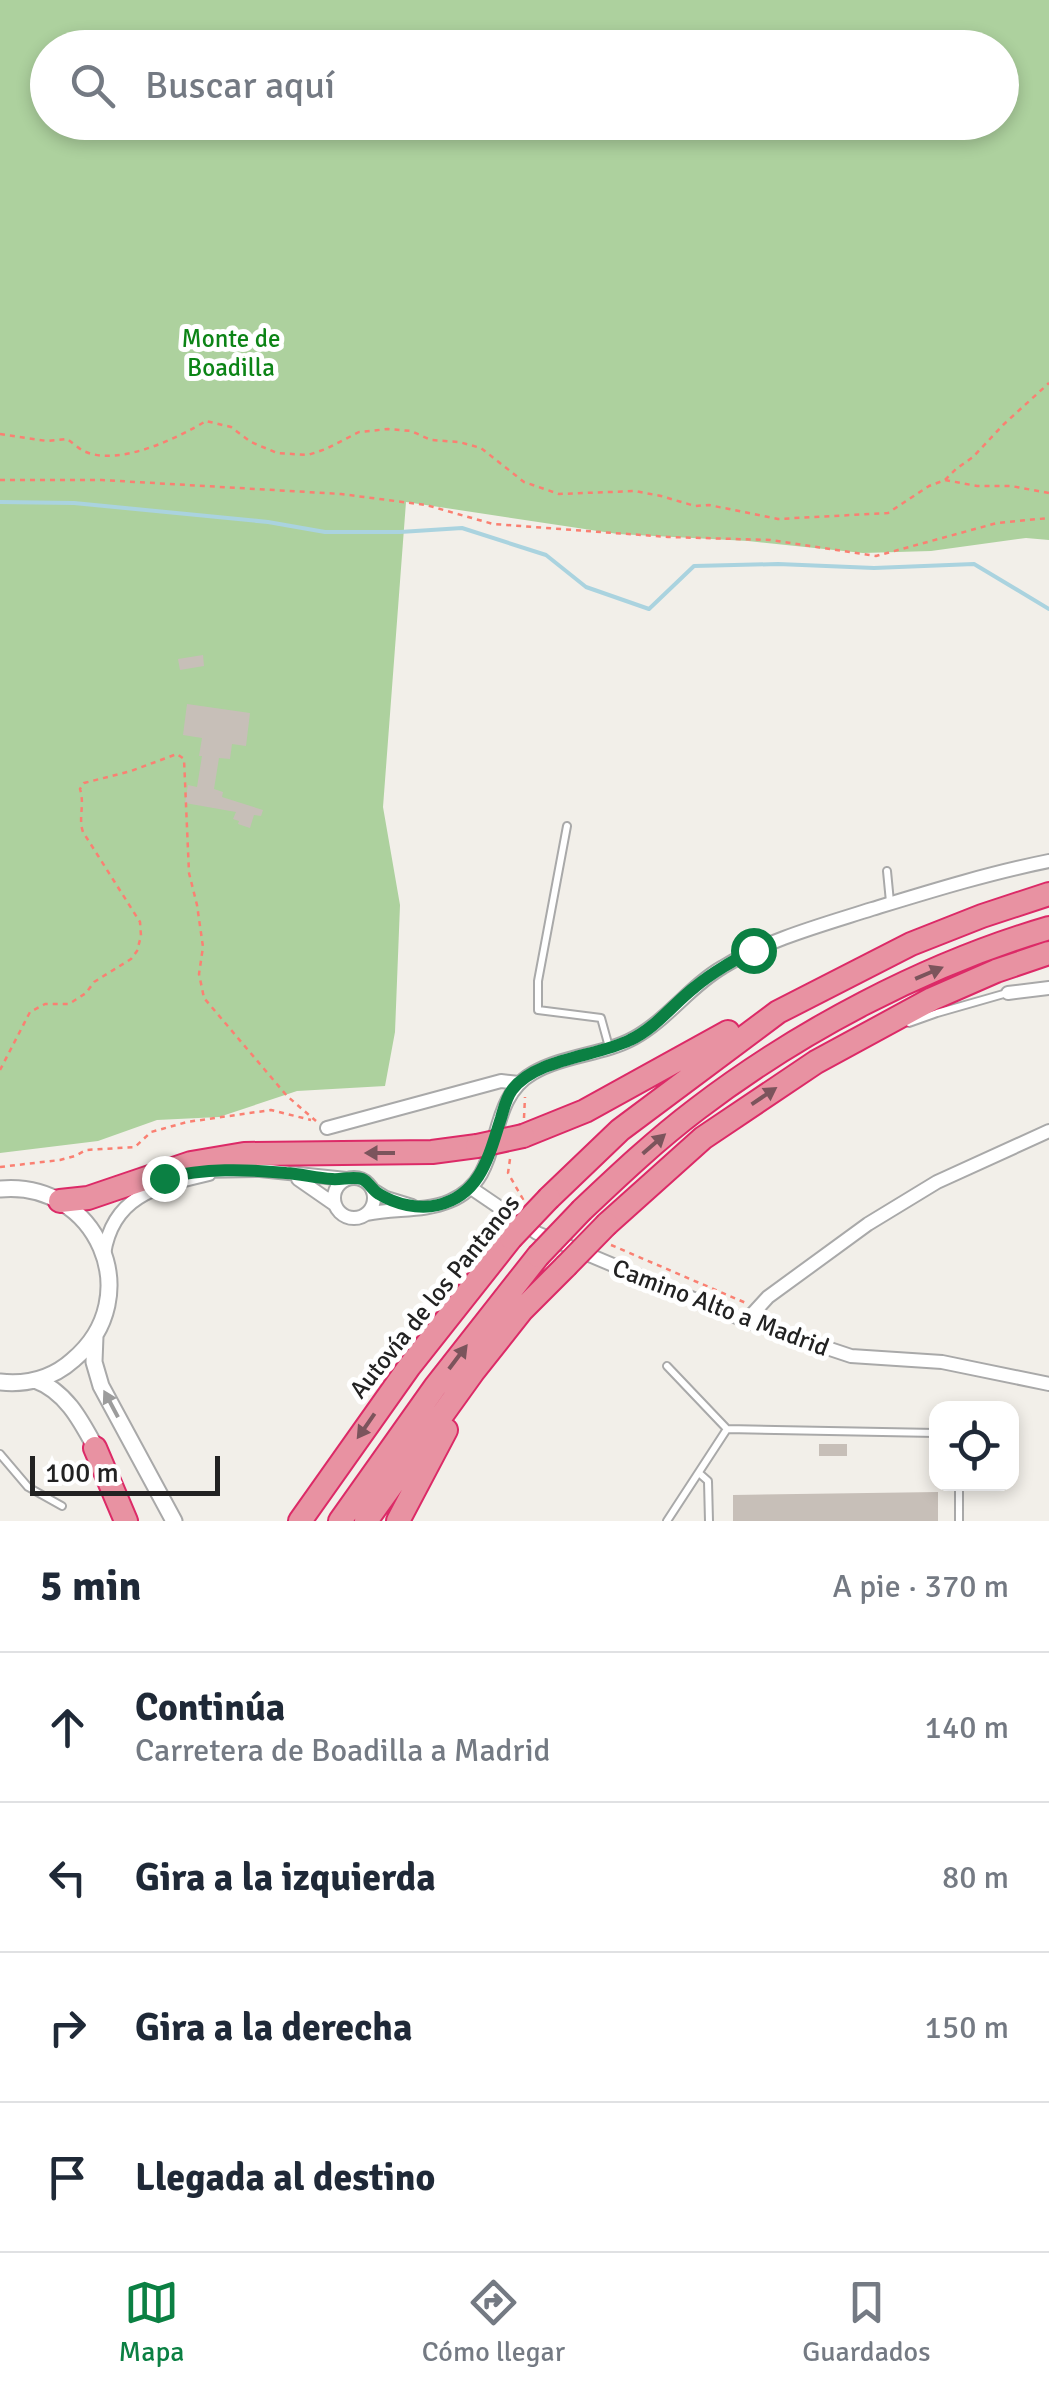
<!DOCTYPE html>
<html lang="es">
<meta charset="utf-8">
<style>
:root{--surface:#fff;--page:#f2f2f3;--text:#1f2937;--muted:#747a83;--line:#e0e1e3;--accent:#0b8043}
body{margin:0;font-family:Signika,sans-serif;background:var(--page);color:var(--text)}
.controls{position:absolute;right:30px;bottom:30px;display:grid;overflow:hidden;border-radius:20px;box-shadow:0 5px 15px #0003}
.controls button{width:90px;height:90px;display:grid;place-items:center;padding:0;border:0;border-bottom:2px solid var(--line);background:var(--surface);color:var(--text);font:50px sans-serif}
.scale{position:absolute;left:30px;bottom:25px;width:190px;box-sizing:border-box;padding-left:10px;border:5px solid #222;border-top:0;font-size:28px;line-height:35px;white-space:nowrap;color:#222;-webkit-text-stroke:8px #fff;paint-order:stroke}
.stop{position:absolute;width:30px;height:30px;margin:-22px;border:8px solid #0b8043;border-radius:50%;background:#fff}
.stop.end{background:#0b8043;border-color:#fff;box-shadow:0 2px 10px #0008}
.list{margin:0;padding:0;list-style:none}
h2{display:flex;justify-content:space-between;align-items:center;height:130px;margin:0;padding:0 40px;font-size:42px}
h2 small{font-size:32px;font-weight:400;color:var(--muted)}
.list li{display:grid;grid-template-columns:65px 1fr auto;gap:30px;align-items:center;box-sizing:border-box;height:150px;padding:0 40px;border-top:2px solid var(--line)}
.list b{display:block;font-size:38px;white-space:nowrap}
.list p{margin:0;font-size:32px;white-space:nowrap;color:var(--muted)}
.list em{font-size:32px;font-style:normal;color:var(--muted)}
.icon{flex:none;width:55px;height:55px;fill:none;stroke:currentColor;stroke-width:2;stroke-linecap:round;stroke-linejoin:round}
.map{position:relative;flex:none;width:1049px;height:1521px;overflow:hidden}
.search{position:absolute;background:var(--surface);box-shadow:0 5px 15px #0003;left:30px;right:30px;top:30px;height:110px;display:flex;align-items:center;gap:25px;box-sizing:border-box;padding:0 35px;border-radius:55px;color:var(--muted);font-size:38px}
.sheet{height:730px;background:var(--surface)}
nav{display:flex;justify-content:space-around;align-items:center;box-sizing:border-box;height:140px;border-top:2px solid var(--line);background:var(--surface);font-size:28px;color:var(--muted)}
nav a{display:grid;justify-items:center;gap:5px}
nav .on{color:var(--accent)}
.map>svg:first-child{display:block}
</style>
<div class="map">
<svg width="1049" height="1521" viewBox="0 0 1049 1521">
<rect width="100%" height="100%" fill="#f2efe9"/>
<path fill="#add19e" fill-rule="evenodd" d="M0,0H1049V540L1026,538L931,551L863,553L748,541L618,534L406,502L383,807L400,905L395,1032L385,1086L297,1091L219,1117L157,1120L98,1141L0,1153ZM48,48H1002V122H48Z"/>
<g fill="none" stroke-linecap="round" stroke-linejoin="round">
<path stroke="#aad3df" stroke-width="4" d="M0,502L74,503L268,522L325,532H400L462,528L546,555L586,587L649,609L694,566L778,564L874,568L974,564L1049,609"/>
</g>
<path fill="#c7bfb8" d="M203,655L204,666L180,670L178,659Z
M187,704L250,713L246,746L232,744L230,759L219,758L214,789L223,792L222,797L263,810L261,816L254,815L250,828L238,824L239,821L233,819L236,812L185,803L188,785L197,787L202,756H199L202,738L183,735Z
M819,1444H847V1456H819Z
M938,1492V1521H733V1495Z"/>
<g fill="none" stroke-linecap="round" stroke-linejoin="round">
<g stroke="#a9a9a9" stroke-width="10">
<path id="service" d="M567,826L538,981V1010L601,1018L609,1047
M887,871L890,902
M909,1023L937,1013L1007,993
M667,1366L727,1429L667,1521
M727,1429L936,1433
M0,1454L28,1487L62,1506
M699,1473L708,1481L709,1521
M959,1521V1484"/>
</g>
<g stroke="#a9a9a9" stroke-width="16">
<path id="minor" d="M1008,993L1049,988
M327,1128L501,1081L519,1083
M199,1171L260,1170L346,1179
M334 1198a20 20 0 1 1 40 0a20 20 0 1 1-40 0Z
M298,1179L334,1204
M471,1188L537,1233L746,1321L851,1356L942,1362L1049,1384
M373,1190L386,1198L412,1206
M367,1214C394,1208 424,1212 450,1201C508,1177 482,1102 533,1073C564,1055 603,1055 634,1038C667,1020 690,986 723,967C769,939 822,925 872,909C931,891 989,873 1049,861
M104,1254C113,1194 159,1186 209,1174
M746,1321L768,1297L868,1224L937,1182L1049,1131"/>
</g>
<g stroke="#a9a9a9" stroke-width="19">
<path id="tertiary" d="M0,1189C97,1180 148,1297 73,1360C53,1378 27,1385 0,1382
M95,1336L94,1362L101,1386L174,1521
M35,1380C68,1392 83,1425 99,1454"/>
</g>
<g stroke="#dc2a67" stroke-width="26">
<path id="motorway" d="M523,1136L585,1111L728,1032
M549,1198L620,1130L778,1012L911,944L982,916L1049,894
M60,1201L88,1198L191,1163L244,1154L432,1152L477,1146
M582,1210C619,1175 656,1140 697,1109C799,1031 926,964 1049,928
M607,1224L703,1138L816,1062L932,999L996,971L1049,953
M95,1448L126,1521
M300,1521L409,1367L511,1238
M340,1521L435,1387L538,1256
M366,1521L473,1372L522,1310L566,1266
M398,1521L446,1430"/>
</g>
<path stroke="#fa8072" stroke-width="2.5" stroke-dasharray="5 5" stroke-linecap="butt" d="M0,434L47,441L67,439C73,443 80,450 86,452C120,466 178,438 206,421L231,427L251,442L277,453L308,455L326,449L359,432L388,429L411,431L431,440L459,442L481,448L524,482L559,494L635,491L661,496L695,506L709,505L778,519L888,513L929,486L945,480L977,486H1011L1049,493
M0,480H102L341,494L426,505L493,524L668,537L770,540L876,556L997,523L1049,518
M945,480L956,469L973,457L1003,425L1049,383
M0,1070L30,1012L45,1004H69L86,993L94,982L131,959L137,951L141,936L140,922L83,832C78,818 85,805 80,789L84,783L131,771L177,754L184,759L189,873L197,905L203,947L199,974L204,998L287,1096L316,1121
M524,1118L525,1097
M510,1159L508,1173L524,1201
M0,1167L60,1160L75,1156L86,1150L135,1147L151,1132L187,1122L271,1110L311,1120
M611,1245L746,1303"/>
<use href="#service" stroke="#fff" stroke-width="6"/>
<use href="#minor" stroke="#fff" stroke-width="12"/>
<use href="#tertiary" stroke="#fff" stroke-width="15"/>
<use href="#motorway" stroke="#e892a2" stroke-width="22"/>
<g stroke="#dc2a67" stroke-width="26" stroke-linecap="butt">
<path id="motorway-bridge" d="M477,1146L523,1136
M511,1238L549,1198
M538,1256L582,1210
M566,1266L607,1224"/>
</g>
<use href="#motorway-bridge" stroke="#e892a2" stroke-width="22"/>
</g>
<defs><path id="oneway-solid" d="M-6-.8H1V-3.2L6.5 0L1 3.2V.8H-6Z" transform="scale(2.5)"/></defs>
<g fill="#7b545c">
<use href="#oneway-solid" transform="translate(929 973) rotate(-23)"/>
<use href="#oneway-solid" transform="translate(764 1096) rotate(-34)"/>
<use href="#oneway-solid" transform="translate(654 1144) rotate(-41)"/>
<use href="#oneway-solid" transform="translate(380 1153) rotate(180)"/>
<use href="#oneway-solid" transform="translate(458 1357) rotate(-53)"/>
<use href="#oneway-solid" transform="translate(366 1426) rotate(125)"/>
</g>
<use fill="#9c9c9c" href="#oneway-solid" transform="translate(111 1404) rotate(-118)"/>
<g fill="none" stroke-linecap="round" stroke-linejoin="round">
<path stroke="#0b8043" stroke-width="12" d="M164,1178C205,1168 245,1169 286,1173C301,1174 316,1178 332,1179C341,1180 353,1176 362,1179C369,1182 372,1190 379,1194C395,1204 419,1210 438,1205C481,1195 489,1155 501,1118C504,1108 506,1098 512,1090C536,1058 596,1057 630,1040C656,1028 673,1004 695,987C713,972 733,961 753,950"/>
</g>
<g text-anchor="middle" stroke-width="10" stroke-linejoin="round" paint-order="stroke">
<g font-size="25" fill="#0c8416" stroke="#fff">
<text x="231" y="347">Monte de<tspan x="231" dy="29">Boadilla</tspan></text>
</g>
<g font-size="25" fill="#222" stroke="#fff">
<text transform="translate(434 1296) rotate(-51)" y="9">Autovía de los Pantanos</text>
<text transform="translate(721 1307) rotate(21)" y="9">Camino Alto a Madrid</text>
</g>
</g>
</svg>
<div class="controls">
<button><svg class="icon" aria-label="locate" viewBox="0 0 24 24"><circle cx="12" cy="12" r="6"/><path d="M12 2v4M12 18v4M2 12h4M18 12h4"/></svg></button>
</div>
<div class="scale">100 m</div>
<div class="stop" style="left:753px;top:950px"></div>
<div class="stop end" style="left:164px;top:1178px"></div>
<div class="search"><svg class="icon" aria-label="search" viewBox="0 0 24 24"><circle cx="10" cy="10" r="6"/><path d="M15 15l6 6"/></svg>Buscar aquí</div>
</div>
<section class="sheet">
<h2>5 min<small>A pie · 370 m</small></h2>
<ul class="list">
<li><svg class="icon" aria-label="ahead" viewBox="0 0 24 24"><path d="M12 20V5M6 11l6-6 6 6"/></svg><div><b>Continúa</b><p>Carretera de Boadilla a Madrid</p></div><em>140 m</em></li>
<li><svg class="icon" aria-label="left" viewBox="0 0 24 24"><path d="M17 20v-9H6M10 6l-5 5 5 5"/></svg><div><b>Gira a la izquierda</b></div><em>80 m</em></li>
<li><svg class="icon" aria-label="right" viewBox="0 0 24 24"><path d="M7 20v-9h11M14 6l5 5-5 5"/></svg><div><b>Gira a la derecha</b></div><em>150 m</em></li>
<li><svg class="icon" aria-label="arrive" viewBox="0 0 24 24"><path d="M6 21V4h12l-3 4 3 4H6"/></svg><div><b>Llegada al destino</b></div></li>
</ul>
</section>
<nav>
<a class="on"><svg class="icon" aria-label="map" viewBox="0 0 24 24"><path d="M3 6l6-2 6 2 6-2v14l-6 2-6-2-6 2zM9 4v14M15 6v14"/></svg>Mapa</a>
<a><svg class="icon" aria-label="directions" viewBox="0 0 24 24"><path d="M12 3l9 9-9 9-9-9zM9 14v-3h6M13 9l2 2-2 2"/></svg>Cómo llegar</a>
<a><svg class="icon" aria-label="saved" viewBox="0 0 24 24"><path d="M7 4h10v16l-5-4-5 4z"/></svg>Guardados</a>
</nav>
